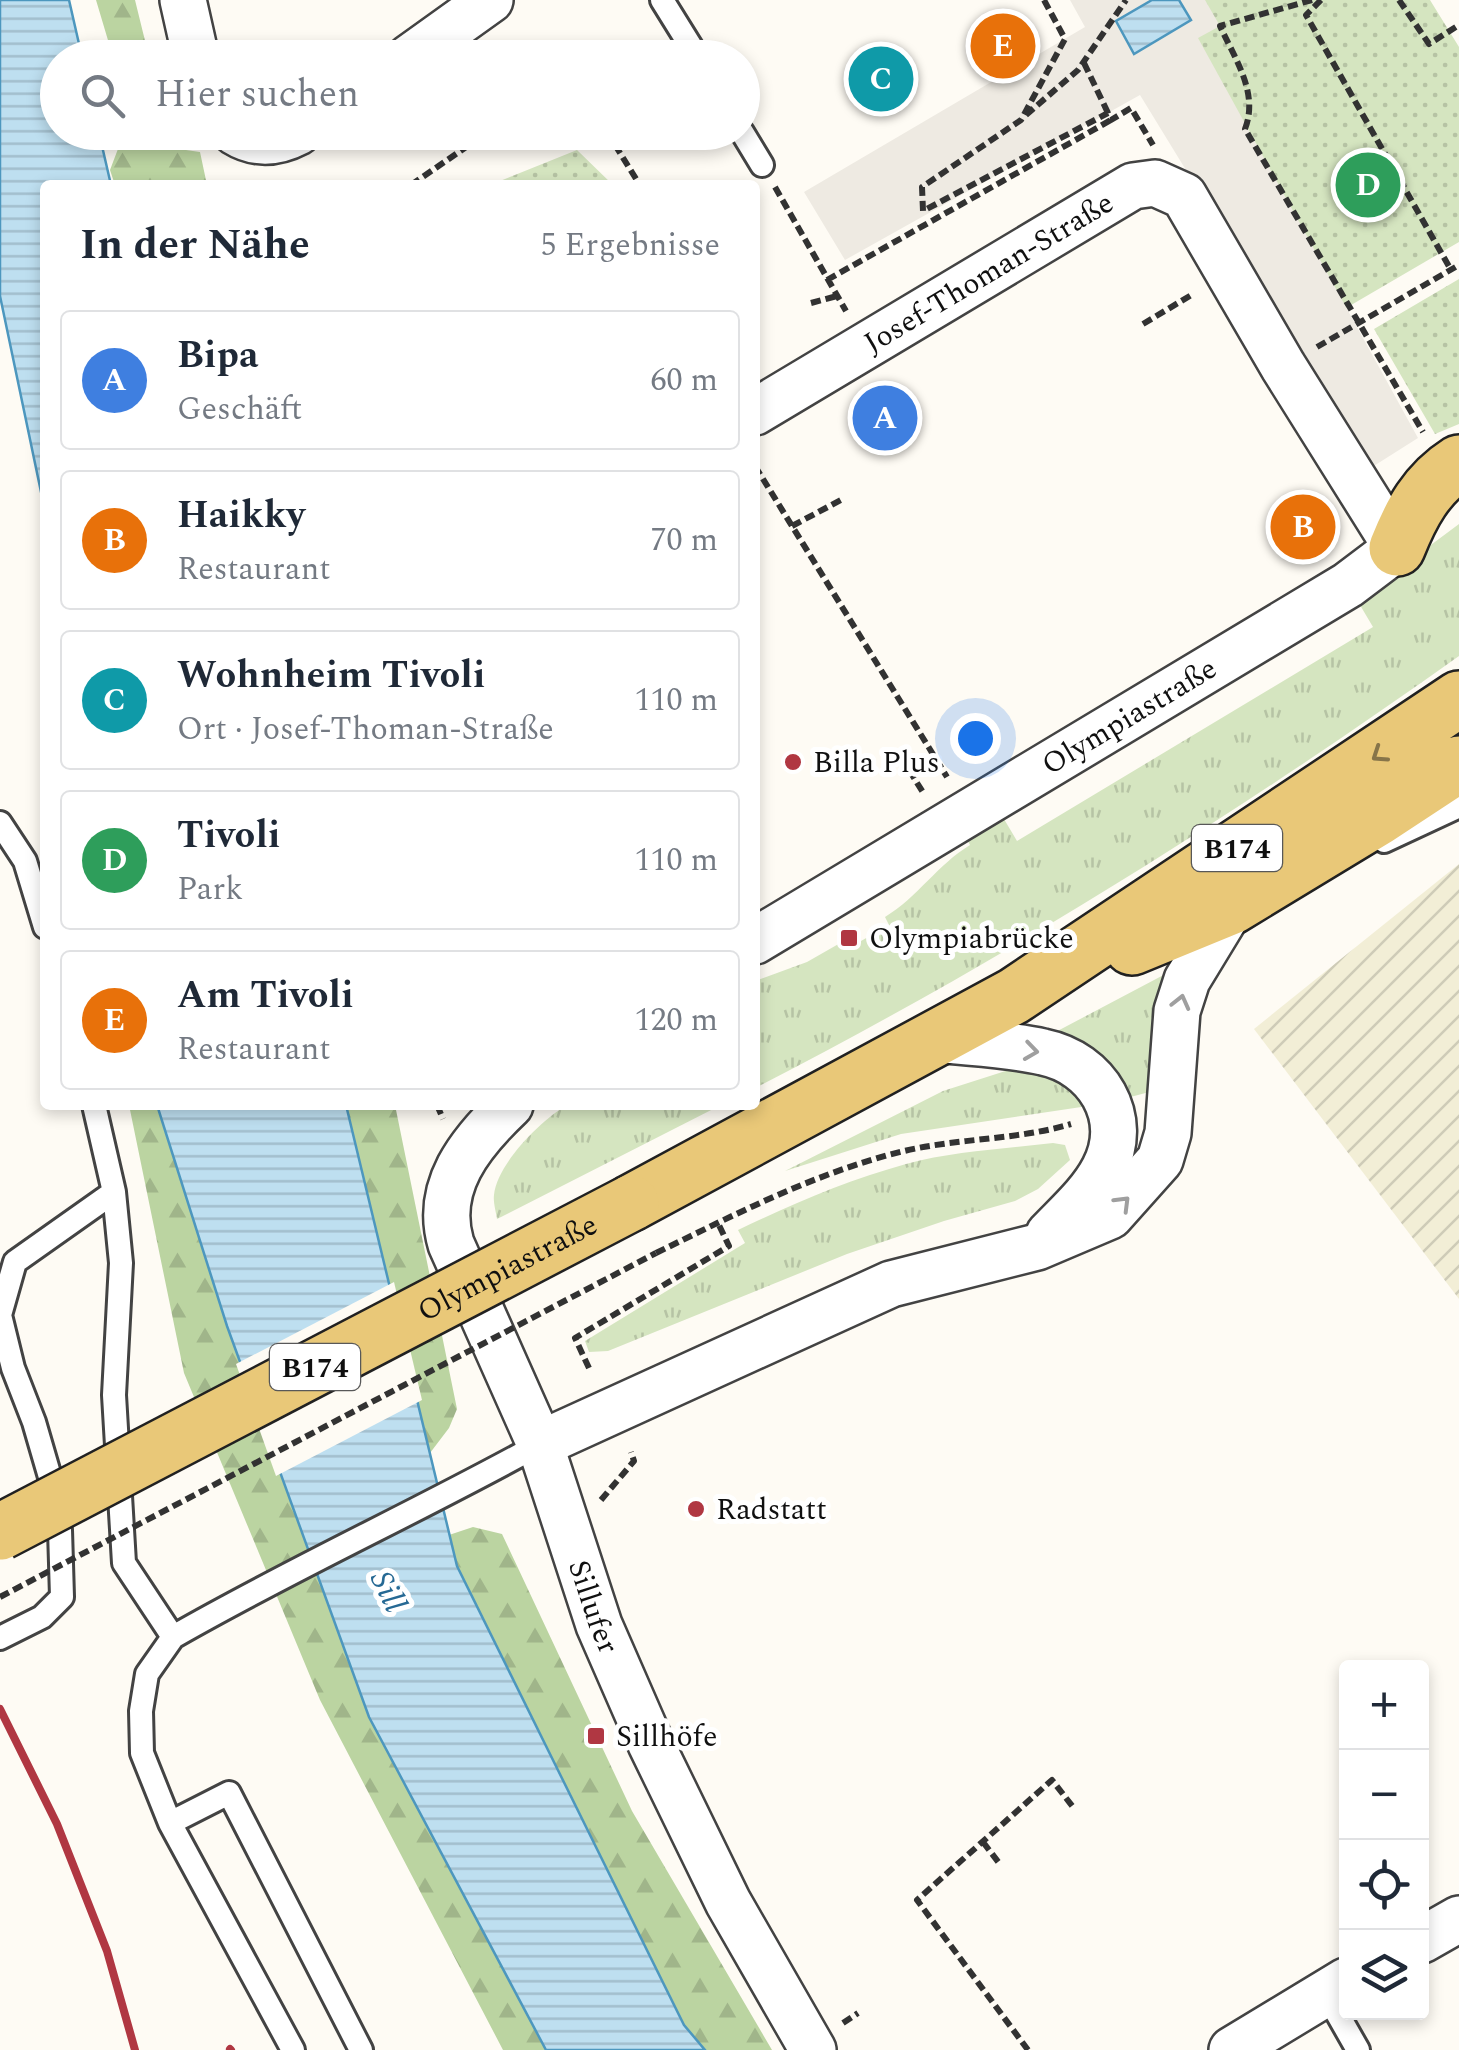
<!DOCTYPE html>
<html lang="de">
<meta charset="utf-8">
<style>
:root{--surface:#fff;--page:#f2f2f3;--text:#1f2937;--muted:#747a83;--line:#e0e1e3;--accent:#b03742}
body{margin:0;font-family:Spectral,serif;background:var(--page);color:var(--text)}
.controls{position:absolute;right:30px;bottom:30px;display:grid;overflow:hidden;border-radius:10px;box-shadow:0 5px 15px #0003}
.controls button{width:90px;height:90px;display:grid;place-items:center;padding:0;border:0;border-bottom:2px solid var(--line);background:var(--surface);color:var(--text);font:50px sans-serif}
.you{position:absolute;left:975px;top:738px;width:35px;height:35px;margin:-25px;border:8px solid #fff;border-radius:50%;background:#1a73e8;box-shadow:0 0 0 15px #1a73e833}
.badge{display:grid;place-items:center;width:65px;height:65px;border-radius:50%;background:var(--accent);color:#fff;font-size:32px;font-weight:700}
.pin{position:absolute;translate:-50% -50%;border:5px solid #fff;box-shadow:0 2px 10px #0006}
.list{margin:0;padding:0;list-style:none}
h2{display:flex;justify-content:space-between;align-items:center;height:130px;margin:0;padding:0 40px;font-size:42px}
h2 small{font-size:32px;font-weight:400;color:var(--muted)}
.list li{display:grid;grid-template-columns:65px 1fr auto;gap:30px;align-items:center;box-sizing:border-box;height:140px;margin:0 20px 20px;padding:0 20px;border:2px solid var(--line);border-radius:10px}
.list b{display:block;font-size:38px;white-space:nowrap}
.list p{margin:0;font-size:32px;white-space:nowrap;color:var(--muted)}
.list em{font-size:32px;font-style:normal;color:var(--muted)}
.icon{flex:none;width:55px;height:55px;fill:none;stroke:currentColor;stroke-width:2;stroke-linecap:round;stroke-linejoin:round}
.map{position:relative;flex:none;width:1459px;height:2050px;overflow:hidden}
.search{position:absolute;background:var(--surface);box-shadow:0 5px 15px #0003;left:40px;top:40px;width:720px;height:110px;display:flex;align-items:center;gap:25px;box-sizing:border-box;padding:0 35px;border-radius:55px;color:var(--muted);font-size:38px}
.panel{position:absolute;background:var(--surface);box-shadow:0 5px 15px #0003;left:40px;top:180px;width:720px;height:930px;border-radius:10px}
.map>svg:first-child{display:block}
</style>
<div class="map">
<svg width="1459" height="2050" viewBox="0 0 1459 2050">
<defs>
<pattern id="farmland-furrows" width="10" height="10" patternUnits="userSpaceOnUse" patternTransform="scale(2.5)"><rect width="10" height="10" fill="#f2eed6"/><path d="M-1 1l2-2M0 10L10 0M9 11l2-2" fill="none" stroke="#cecbb7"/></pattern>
<pattern id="grass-tufts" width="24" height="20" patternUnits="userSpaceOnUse" patternTransform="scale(2.5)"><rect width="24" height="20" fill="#d5e5c0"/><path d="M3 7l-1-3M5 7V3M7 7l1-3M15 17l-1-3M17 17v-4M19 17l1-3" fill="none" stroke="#b6c3a4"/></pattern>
<pattern id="forest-firs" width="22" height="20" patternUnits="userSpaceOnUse" patternTransform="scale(2.5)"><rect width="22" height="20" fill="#bbd4a1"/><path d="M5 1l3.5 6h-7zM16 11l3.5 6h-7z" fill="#a0b58a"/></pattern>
<pattern id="park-dots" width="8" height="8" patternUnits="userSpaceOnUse" patternTransform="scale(2.5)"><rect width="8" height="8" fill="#d5e5c0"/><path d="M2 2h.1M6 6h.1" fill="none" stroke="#b6c3a4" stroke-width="1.8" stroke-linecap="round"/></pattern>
<pattern id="water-rules" width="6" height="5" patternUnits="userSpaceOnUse" patternTransform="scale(2.5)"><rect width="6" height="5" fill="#bedff0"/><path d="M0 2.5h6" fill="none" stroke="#a2becd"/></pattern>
</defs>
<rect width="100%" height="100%" fill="#fefbf4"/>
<path fill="url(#farmland-furrows)" d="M1459,864V1299L1254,1029Z"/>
<path fill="url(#grass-tufts)" d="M1459,524V656C1234,816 1001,962 755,1088V981L807,962L856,934L861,941L889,925L885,917C918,897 937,865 970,845L965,836L1001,814L1017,841L1373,627L1357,600Z
M1173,970L1153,1091L1123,1099L1048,1036Z
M1018,1067L1062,1075L1088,1106L901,1134L785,1171L943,1091Z
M567,1105H721L497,1219C496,1212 493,1202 494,1195C497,1164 541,1120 567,1105Z
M1053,1143L1065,1145L1070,1160L1038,1189L1015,1201L944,1221L847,1254L608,1351L589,1352L585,1341L745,1243L738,1230C792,1204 848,1180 906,1164C954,1151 1004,1149 1053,1143Z"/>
<path fill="url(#forest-firs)" d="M96,0H135L149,57H113Z
M124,133H168L172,148L200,152L207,185H115L110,170Z
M129,1105H157L227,1326L369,1717L546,2050H503L320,1700L184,1373Z
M346,1105H395L457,1409L449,1428L430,1453Z
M473,1527L502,1534L632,1811L772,2050H705L684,2025L457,1566L449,1535Z"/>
<path fill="url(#park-dots)" d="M1172,0H1430L1459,47V242L1346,308Z
M577,150L613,185H490Z
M1459,279V424L1435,434L1374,329Z"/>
<path fill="#eeeae2" d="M1070,0H1205L1220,26L1198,38L1418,438L1369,469L1140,95L845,260L804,192L1085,27Z"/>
<path fill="url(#water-rules)" stroke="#4d97be" stroke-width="2.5" d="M0,0H69L82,57L58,58V132L99,133L111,185H45V511L0,296Z
M1152,0H1179L1191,20L1134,54L1116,21Z
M157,1105H346L457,1566L684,2025L705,2050H546L369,1717L227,1326Z"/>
<path fill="#fefbf4" d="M394,1282L422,1400L276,1476L236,1364Z"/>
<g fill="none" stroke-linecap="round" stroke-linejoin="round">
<g stroke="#434343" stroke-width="28">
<path id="lane" d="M662,0L698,58
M742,132L762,165
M0,823L25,861L45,927
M1384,841L1459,806
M94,1105L114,1192L121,1263L114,1395L124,1563L173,1637L147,1674L141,1711L142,1753L170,1823L293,2050
M173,1637C293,1568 419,1511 540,1444
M0,1638L42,1617L62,1597L60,1530L50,1477L34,1422L13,1368L0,1315L15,1262L114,1192
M170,1823L229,1793L361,2050
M1325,1992L1358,2050"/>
</g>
<g stroke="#434343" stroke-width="50">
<g id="street">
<path d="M183,0L196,58"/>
<path d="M409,58L490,0"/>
<path d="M235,132C256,145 277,143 298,132"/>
<path id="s1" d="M755,412L1133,186L1155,183L1184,196L1283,366L1397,548L1348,585L755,941"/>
<path d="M935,1039C970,1043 1008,1044 1043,1052C1097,1063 1131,1117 1104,1169C1091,1194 1068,1214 1049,1234"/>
<path id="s2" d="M510,1105C470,1143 434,1187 451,1244L540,1444L599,1625L651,1744L728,1902L813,2050"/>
<path d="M540,1444L891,1284L1037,1247L1110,1216L1160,1160L1168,1133L1177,1011L1187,980L1232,906"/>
<path d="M1422,1940L1459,1919"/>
<path d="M1232,2050L1346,1981"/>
</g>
</g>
<g stroke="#212121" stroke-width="60">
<path id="primary" d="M1397,548C1411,513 1426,484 1459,463
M1132,947L1232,906L1377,818L1459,764
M631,1203L1014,996L1459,699"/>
</g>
<path stroke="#323232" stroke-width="6" stroke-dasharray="10 5" stroke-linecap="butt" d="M1044,0L1065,39L1021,120L922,187L923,211L1108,113L1111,120L1131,108L1153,145
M1312,0L1220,26C1235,59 1259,93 1245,129L1423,432
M1321,0L1306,15L1451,270
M1399,0L1429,44L1459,25
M1084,63L1108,113
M1026,115L1078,70L1126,0
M607,132L638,182
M411,185L488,132
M775,187L846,311
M827,280L1111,120
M811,303L837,296
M1143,324L1193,294
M1317,347L1459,265
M755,466L947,777
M792,526L841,500
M909,770L924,794
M437,1105L443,1119
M656,1253C736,1214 817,1172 904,1151C959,1138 1018,1140 1071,1124
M589,1368L575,1338L729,1246L718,1223
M601,1500L634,1461L631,1452
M983,1842L999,1863
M843,2023L858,2013
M1028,2050L917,1900L1052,1780L1073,1807"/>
<use href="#lane" stroke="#fff" stroke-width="22"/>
<use href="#street" stroke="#fff" stroke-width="45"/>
<use href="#primary" stroke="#e9c878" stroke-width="55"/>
<path stroke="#b03742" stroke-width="8" d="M0,1709L57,1824L107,1951L135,2050
M230,2049L231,2050"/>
<g stroke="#212121" stroke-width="60" stroke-linecap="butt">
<g id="primary-bridge">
<path id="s3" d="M0,1532L631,1203"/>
</g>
</g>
<path stroke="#323232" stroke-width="6" stroke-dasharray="10 5" stroke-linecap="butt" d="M0,1597L656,1253"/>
<use href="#primary-bridge" stroke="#e9c878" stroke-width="55"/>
</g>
<defs><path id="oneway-chevron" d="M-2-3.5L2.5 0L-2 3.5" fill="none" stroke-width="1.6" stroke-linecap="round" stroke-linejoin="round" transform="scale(2.5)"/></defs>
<use stroke="#877549" href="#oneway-chevron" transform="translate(1379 755) rotate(146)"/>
<g stroke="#9f9f9f">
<use href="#oneway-chevron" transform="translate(1181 1002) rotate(-76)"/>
<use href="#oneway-chevron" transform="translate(1031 1051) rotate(8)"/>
<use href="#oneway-chevron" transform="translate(1123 1203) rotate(-45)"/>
</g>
<g fill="#b03742" stroke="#fff" stroke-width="4">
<circle cx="793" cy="762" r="10"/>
<rect x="839" y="928" width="20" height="20" rx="5"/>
<circle cx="696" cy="1509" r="10"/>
<rect x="586" y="1726" width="20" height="20" rx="5"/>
</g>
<g text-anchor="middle" stroke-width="10" stroke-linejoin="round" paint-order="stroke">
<g fill="#fff" stroke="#585858" stroke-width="2.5">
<rect x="1192" y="825" width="90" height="46" rx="8"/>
<rect x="270" y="1344" width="90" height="46" rx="8"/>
</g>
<g font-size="28" font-weight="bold" fill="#101010">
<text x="1237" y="858">B174</text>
<text x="315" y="1377">B174</text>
</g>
<g font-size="30" fill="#101010" stroke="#fff">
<text dy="10" stroke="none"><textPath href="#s1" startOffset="272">Josef-Thoman-Straße</textPath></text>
<text transform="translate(1129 716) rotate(-31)" y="10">Olympiastraße</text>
<text dy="10" stroke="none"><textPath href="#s3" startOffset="572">Olympiastraße</textPath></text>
<text dy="10" stroke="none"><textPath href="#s2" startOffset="550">Sillufer</textPath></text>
</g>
<g font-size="30" fill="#101010" stroke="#fff" text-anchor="start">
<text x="813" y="772">Billa Plus</text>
<text x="869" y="948">Olympiabrücke</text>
<text x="716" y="1519">Radstatt</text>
<text x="616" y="1746">Sillhöfe</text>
</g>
<g font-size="32" font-style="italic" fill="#266994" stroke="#fff">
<text transform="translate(389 1591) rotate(64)" y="11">Sill</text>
</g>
</g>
</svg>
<div class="controls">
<button>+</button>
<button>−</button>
<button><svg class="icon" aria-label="locate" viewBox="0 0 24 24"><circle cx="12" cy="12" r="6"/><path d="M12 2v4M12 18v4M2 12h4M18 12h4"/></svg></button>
<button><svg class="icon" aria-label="layers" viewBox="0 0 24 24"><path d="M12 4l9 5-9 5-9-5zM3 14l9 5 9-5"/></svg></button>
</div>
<div class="you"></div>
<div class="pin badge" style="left:885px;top:418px;background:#3f7fe0">A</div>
<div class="pin badge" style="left:1303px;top:527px;background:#e8710a">B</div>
<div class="pin badge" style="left:881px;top:79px;background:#0f9aa8">C</div>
<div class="pin badge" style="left:1368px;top:185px;background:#2e9e5b">D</div>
<div class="pin badge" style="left:1003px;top:46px;background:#e8710a">E</div>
<div class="search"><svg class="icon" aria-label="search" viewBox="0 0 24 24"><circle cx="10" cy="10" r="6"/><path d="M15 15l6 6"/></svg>Hier suchen</div>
<section class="panel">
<h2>In der Nähe<small>5 Ergebnisse</small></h2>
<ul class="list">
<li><span class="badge" style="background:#3f7fe0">A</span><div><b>Bipa</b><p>Geschäft</p></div><em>60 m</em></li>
<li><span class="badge" style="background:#e8710a">B</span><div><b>Haikky</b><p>Restaurant</p></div><em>70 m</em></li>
<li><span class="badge" style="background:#0f9aa8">C</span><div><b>Wohnheim Tivoli</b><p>Ort · Josef-Thoman-Straße</p></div><em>110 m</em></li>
<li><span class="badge" style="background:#2e9e5b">D</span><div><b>Tivoli</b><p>Park</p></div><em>110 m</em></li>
<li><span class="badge" style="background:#e8710a">E</span><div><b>Am Tivoli</b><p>Restaurant</p></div><em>120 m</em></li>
</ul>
</section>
</div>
